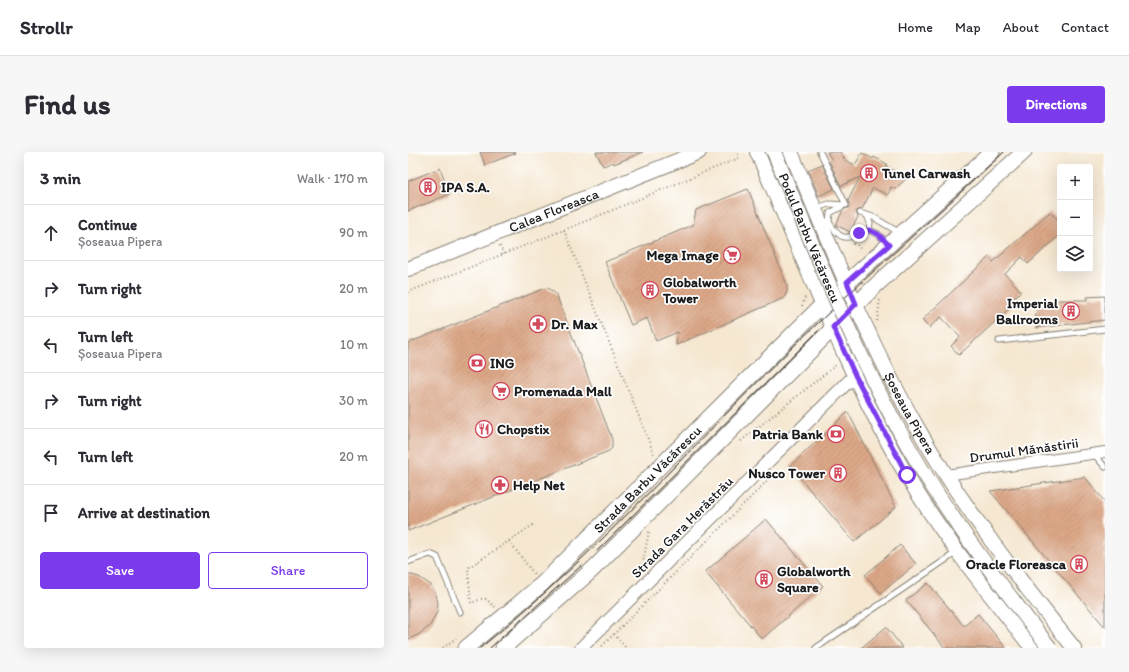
<!DOCTYPE html>
<meta charset="utf-8">
<style>
:root{--surface:#fff;--page:#f7f7f7;--text:#2b2b33;--muted:#7c7c81;--line:#e1e1e2;--accent:#7c3aed}
body{margin:0;font-family:Itim,sans-serif;background:var(--page);color:var(--text)}
.controls{position:absolute;right:12px;top:12px;display:grid;overflow:hidden;border-radius:4px;box-shadow:0 4px 16px #0002}
.controls button{width:36px;height:36px;display:grid;place-items:center;padding:0;border:0;border-bottom:1px solid var(--line);background:var(--surface);color:var(--text);font:20px sans-serif}
.stop{position:absolute;width:12px;height:12px;margin:-9px;border:3px solid #7c3aed;border-radius:50%;background:#fff}
.stop.end{background:#7c3aed;border-color:#fff;box-shadow:0 1px 4px #0008}
.list{margin:0;padding:0;list-style:none}
h2{display:flex;justify-content:space-between;align-items:center;height:52px;margin:0;padding:0 16px;font-size:17px}
h2 small{font-size:13px;font-weight:400;color:var(--muted)}
.list li{display:grid;grid-template-columns:26px 1fr auto;gap:12px;align-items:center;box-sizing:border-box;height:56px;padding:0 16px;border-top:1px solid var(--line)}
.list b{display:block;font-size:15px;white-space:nowrap}
.list p{margin:0;font-size:13px;white-space:nowrap;color:var(--muted)}
.list em{font-size:13px;font-style:normal;color:var(--muted)}
.actions{display:flex;gap:8px;padding:12px 16px}
.actions a{flex:1;padding:9px 0;border:1px solid var(--accent);border-radius:4px;text-align:center;font-size:14px;color:var(--accent)}
.actions .main{background:var(--accent);color:#fff}
.icon{flex:none;width:22px;height:22px;fill:none;stroke:currentColor;stroke-width:2;stroke-linecap:round;stroke-linejoin:round}
.map{position:relative;flex:none;width:697px;height:496px;overflow:hidden;border-radius:4px}
header{display:flex;align-items:center;gap:24px;box-sizing:border-box;height:56px;padding:0 20px;background:var(--surface);border-bottom:1px solid var(--line)}
header strong{font-size:19px}
nav{display:flex;gap:22px;margin-inline-start:auto;font-size:14px}
.intro{display:flex;align-items:center;justify-content:space-between;box-sizing:border-box;height:96px;padding:0 24px}
h1{margin:0;font-size:28px}
.button{padding:10px 18px;border-radius:4px;background:var(--accent);color:#fff;font-size:14px;font-weight:700}
main{display:flex;gap:24px;padding:0 24px}
aside{flex:1;background:var(--surface);border-radius:4px;box-shadow:0 4px 16px #0002}
.map>svg:first-child{display:block}
</style>
<header>
<strong>Strollr</strong>
<nav><a>Home</a><a>Map</a><a>About</a><a>Contact</a></nav>
</header>
<div class="intro"><h1>Find us</h1><a class="button">Directions</a></div>
<main>
<aside>
<h2>3 min<small>Walk · 170 m</small></h2>
<ul class="list">
<li><svg class="icon" aria-label="ahead" viewBox="0 0 24 24"><path d="M12 20V5M6 11l6-6 6 6"/></svg><div><b>Continue</b><p>Șoseaua Pipera</p></div><em>90 m</em></li>
<li><svg class="icon" aria-label="right" viewBox="0 0 24 24"><path d="M7 20v-9h11M14 6l5 5-5 5"/></svg><div><b>Turn right</b></div><em>20 m</em></li>
<li><svg class="icon" aria-label="left" viewBox="0 0 24 24"><path d="M17 20v-9H6M10 6l-5 5 5 5"/></svg><div><b>Turn left</b><p>Șoseaua Pipera</p></div><em>10 m</em></li>
<li><svg class="icon" aria-label="right" viewBox="0 0 24 24"><path d="M7 20v-9h11M14 6l5 5-5 5"/></svg><div><b>Turn right</b></div><em>30 m</em></li>
<li><svg class="icon" aria-label="left" viewBox="0 0 24 24"><path d="M17 20v-9H6M10 6l-5 5 5 5"/></svg><div><b>Turn left</b></div><em>20 m</em></li>
<li><svg class="icon" aria-label="arrive" viewBox="0 0 24 24"><path d="M6 21V4h12l-3 4 3 4H6"/></svg><div><b>Arrive at destination</b></div></li>
</ul>
<div class="actions"><a class="main">Save</a><a>Share</a></div>
</aside>
<div class="map">
<svg width="697" height="496" viewBox="0 0 697 496">
<defs>
<pattern id="building-hatch" width="6" height="6" patternUnits="userSpaceOnUse"><rect width="6" height="6" fill="#dca787"/><path d="M-1 1l2-2M0 6l6-6M5 7l2-2" fill="none" stroke="#bc8f74"/></pattern>
</defs>
<rect width="100%" height="100%" fill="#fff"/>
<filter id="ink" filterUnits="userSpaceOnUse"><feTurbulence type="fractalNoise" baseFrequency=".025" numOctaves="2"/><feDisplacementMap in="SourceGraphic" scale="8" xChannelSelector="R" yChannelSelector="G"/><feConvolveMatrix kernelMatrix="1 2 1 2 8 2 1 2 1" color-interpolation-filters="sRGB"/></filter>
<filter id="wash" filterUnits="userSpaceOnUse"><feTurbulence type="fractalNoise" baseFrequency=".012" numOctaves="4" result="noise"/><feDisplacementMap in="SourceGraphic" scale="16" xChannelSelector="R" yChannelSelector="G"/><feGaussianBlur stdDeviation="0.9" result="paint"/><feColorMatrix in="noise" values="0 0 0 0 0 0 0 0 0 0 0 0 0 0 0 0 0 1.4 0 .05"/><feComposite in="paint" operator="in"/></filter>
<g filter="url(#wash)">
<rect width="100%" height="100%" fill="#f5e7d0"/>
<g id="blocks">
<path fill="url(#building-hatch)" d="M72,0H107L108,1L77,13Z
M188,0H235L206,12L205,10L195,14Z
M419,0H432L437,8L447,13L454,1L465,7L466,5L479,12L478,14L499,26L487,37L483,35L480,43L465,36L454,57L448,59L450,65L442,80L428,73L435,58L441,55L440,49L452,25L433,34L421,9L424,8Z
M414,12L426,37L411,44L400,18Z
M32,16L42,42L0,59V29Z
M340,37L379,133V140L376,146L268,193L270,180L248,189L239,166L223,173L197,110L285,73L288,58Z
M642,60L652,70V83L620,112L614,105L597,122L613,139L602,150L605,153L551,203L543,194L552,185L533,165L521,176L514,168L581,105L585,110Z
M140,136L148,142L204,287V296L201,299L0,379V191L135,137Z
M697,144V168L628,176L627,166L631,152L643,151L645,148H679V145Z
M440,260L488,355L446,390L382,314Z
M677,325L697,350V475L582,339Z
M358,367L415,434L354,487L297,420Z
M492,393L508,412L473,441L457,423Z
M0,422L11,425L23,433L28,442L30,452L29,460L22,474L10,483L0,487Z
M520,431L556,474L570,462L598,496H537L498,448Z
M478,475L495,496H453Z"/>
</g>
</g>
<g filter="url(#ink)">
<use href="#blocks" fill-opacity="0" stroke="#888276" stroke-width="1"/>
<g fill="none" stroke-linecap="round" stroke-linejoin="round">
<g stroke="#888276" stroke-width="7">
<path id="service" d="M412,0L438,53
M408,56L421,52L438,53
M452,61L465,65L492,81
M459,63L462,71L461,78
M414,69L421,70C435,94 441,84 461,78L470,82L480,92
M421,70L422,61L435,54
M591,189L697,177
M686,302L697,315
M0,410L22,402L29,405L52,460
M408,496L549,400"/>
</g>
<g stroke="#888276" stroke-width="12">
<path id="minor" d="M538,323L697,300"/>
</g>
<g stroke="#888276" stroke-width="14">
<path id="tertiary" d="M173,496L447,223"/>
</g>
<g stroke="#888276" stroke-width="16">
<g id="secondary">
<path d="M349,0C396,107 440,224 499,324C535,385 580,440 624,496"/>
<path id="s1" d="M383,0C422,93 459,187 509,275C554,354 610,426 666,496"/>
<path id="s2" d="M0,117L291,0"/>
</g>
</g>
<g stroke="#888276" stroke-width="17">
<g id="primary">
<path id="s3" d="M58,496L134,432L415,152L584,0"/>
<path d="M95,496L184,418L466,135L616,0"/>
</g>
</g>
<path stroke="#888276" stroke-width="2" stroke-dasharray="1 3" stroke-linecap="butt" d="M156,78L331,6L329,0
M445,92L451,94L453,99
M92,94L96,102
M0,140L156,78L246,302
M394,154L397,145
M469,169L472,148
M333,289L428,213
M101,389L126,422
M233,420L241,379
M87,455L78,447H73L63,451L60,416L125,373
M206,482L218,496
M194,494L362,326
M35,496L48,486"/>
<use href="#service" stroke="#fff" stroke-width="5"/>
<use href="#minor" stroke="#fff" stroke-width="10"/>
<use href="#tertiary" stroke="#fff" stroke-width="12"/>
<use href="#secondary" stroke="#fff" stroke-width="14"/>
<use href="#primary" stroke="#fff" stroke-width="15"/>
<path stroke="#1c1c1c" stroke-width="1" d="M189,399L410,179
M72,496C188,403 287,290 393,187C459,123 530,63 596,0
M82,496L174,413"/>
<g stroke="#888276" stroke-width="16" stroke-linecap="butt">
<g id="secondary-bridge">
<path id="s4" d="M366,0C405,93 442,189 491,278C534,356 587,426 642,496"/>
</g>
</g>
<use href="#secondary-bridge" stroke="#fff" stroke-width="14"/>
</g>
</g>
<g fill="none" stroke-linecap="round" stroke-linejoin="round" filter="url(#ink)">
<path stroke="#7c3aed" stroke-width="5" d="M451,81L461,78L470,82L481,93L439,130L448,152L425,175L447,223L499,323"/>
</g>
<defs>
<g id="building-ring" transform="scale(0.9)"><circle r="9.5" fill="#fff" stroke="#d1495b" stroke-width="1.5"/><path d="M-4-6H4V6H1V3H-1V6H-4ZM-2.5-4.3h1.7v1.8h-1.7ZM.8-4.3h1.7v1.8H.8ZM-2.5-1h1.7V.8h-1.7ZM.8-1h1.7V.8H.8Z" fill="#d1495b"/></g>
<g id="supermarket-ring" transform="scale(0.9)"><circle r="9.5" fill="#fff" stroke="#d1495b" stroke-width="1.5"/><path d="M-6-5.5h2.5l.6 2H6L4.5 2H-2.5L-4.4-4H-6ZM-1.5 3.2a1.3 1.3 0 1 0 .1 0ZM3 3.2a1.3 1.3 0 1 0 .1 0Z" fill="#d1495b"/></g>
<g id="pharmacy-ring" transform="scale(0.9)"><circle r="9.5" fill="#fff" stroke="#d1495b" stroke-width="1.5"/><path d="M-2-6h4v4h4v4h-4v4h-4v-4h-4v-4h4Z" fill="#d1495b"/></g>
<g id="bank-ring" transform="scale(0.9)"><circle r="9.5" fill="#fff" stroke="#d1495b" stroke-width="1.5"/><path d="M-6-4H6V4H-6ZM0-2.3a2.3 2.3 0 1 0 0 4.6a2.3 2.3 0 1 0 0-4.6Z" fill="#d1495b"/></g>
<g id="restaurant-ring" transform="scale(0.9)"><circle r="9.5" fill="#fff" stroke="#d1495b" stroke-width="1.5"/><path d="M-5-6h1v4h1v-4h1v4h1v-4h1v5L-1.5 .5V6h-2V.5L-5-1ZM5-6V6H3V1.5H1.5Q1.5-4 5-6Z" fill="#d1495b"/></g>
</defs>
<g fill-rule="evenodd">
<use href="#building-ring" x="461" y="21"/>
<use href="#building-ring" x="20" y="35"/>
<use href="#supermarket-ring" x="324" y="103"/>
<use href="#building-ring" x="242" y="138"/>
<use href="#building-ring" x="663" y="159"/>
<use href="#pharmacy-ring" x="130" y="172"/>
<use href="#bank-ring" x="69" y="211"/>
<use href="#supermarket-ring" x="93" y="239"/>
<use href="#restaurant-ring" x="76" y="277"/>
<use href="#bank-ring" x="428" y="282"/>
<use href="#building-ring" x="430" y="321"/>
<use href="#pharmacy-ring" x="92" y="333"/>
<use href="#building-ring" x="671" y="412"/>
<use href="#building-ring" x="356" y="427"/>
</g>
<g text-anchor="middle" stroke-width="3.5" stroke-linejoin="round" paint-order="stroke">
<g font-size="14" font-weight="bold" fill="#1c1c1c" stroke="#fff" text-anchor="start">
<text x="474" y="26">Tunel Carwash</text>
<text x="33" y="40">IPA S.A.</text>
<text x="311" y="108" text-anchor="end">Mega Image</text>
<text x="255" y="135">Globalworth<tspan x="255" dy="16">Tower</tspan></text>
<text x="650" y="156" text-anchor="end">Imperial<tspan x="650" dy="16">Ballrooms</tspan></text>
<text x="143" y="177">Dr. Max</text>
<text x="82" y="216">ING</text>
<text x="106" y="244">Promenada Mall</text>
<text x="89" y="282">Chopstix</text>
<text x="415" y="287" text-anchor="end">Patria Bank</text>
<text x="417" y="326" text-anchor="end">Nusco Tower</text>
<text x="105" y="338">Help Net</text>
<text x="658" y="417" text-anchor="end">Oracle Floreasca</text>
<text x="369" y="424">Globalworth<tspan x="369" dy="16">Square</tspan></text>
</g>
<g font-size="14" fill="#1c1c1c" stroke="#fff">
<text dy="5" stroke="none"><textPath href="#s2" startOffset="157">Calea Floreasca</textPath></text>
<text dy="5" stroke="none"><textPath href="#s4" startOffset="93">Podul Barbu Văcărescu</textPath></text>
<text dy="5" stroke="none"><textPath href="#s1" startOffset="287">Șoseaua Pipera</textPath></text>
<text transform="translate(616 298) rotate(-8)" y="5">Drumul Mănăstirii</text>
<text dy="5" stroke="none"><textPath href="#s3" startOffset="248">Strada Barbu Văcărescu</textPath></text>
<text transform="translate(274 375) rotate(-45)" y="5">Strada Gara Herăstrău</text>
</g>
</g>
</svg>
<div class="controls">
<button>+</button>
<button>−</button>
<button><svg class="icon" aria-label="layers" viewBox="0 0 24 24"><path d="M12 4l9 5-9 5-9-5zM3 14l9 5 9-5"/></svg></button>
</div>
<div class="stop" style="left:499px;top:323px"></div>
<div class="stop end" style="left:451px;top:81px"></div>
</div>
</main>
